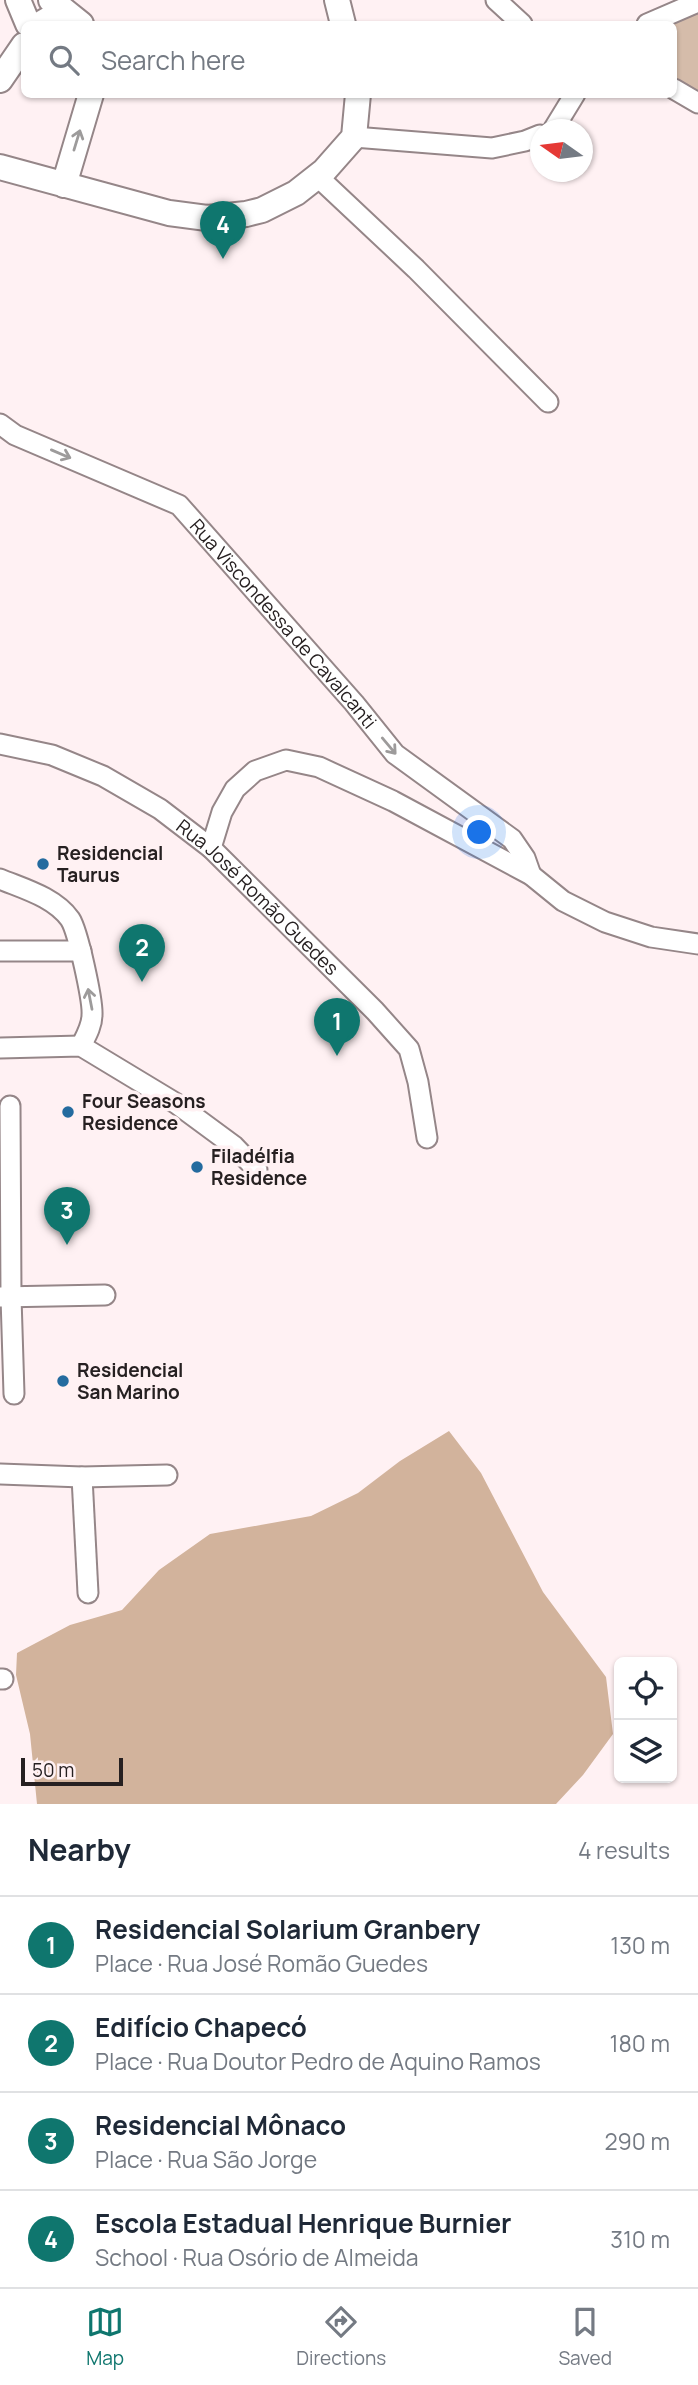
<!DOCTYPE html>
<meta charset="utf-8">
<style>
:root{--surface:#fff;--page:#f6f6f7;--text:#1f2937;--muted:#747a83;--line:#e0e1e3;--accent:#0f766e}
body{margin:0;font-family:Manrope,sans-serif;background:var(--page);color:var(--text)}
.controls{position:absolute;right:21px;bottom:21px;display:grid;overflow:hidden;border-radius:10px;box-shadow:0 2px 5px #0004}
.controls button{width:63px;height:63px;display:grid;place-items:center;padding:0;border:0;border-bottom:2px solid var(--line);background:var(--surface);color:var(--text);font:35px sans-serif}
.compass{position:absolute;left:530px;top:119px;width:63px;height:63px;border-radius:50%;background:var(--surface);box-shadow:0 2px 5px #0004;rotate:284deg}
.scale{position:absolute;left:21px;bottom:18px;width:102px;box-sizing:border-box;padding-left:7px;border:4px solid #262021;border-top:0;font-size:19px;line-height:24px;white-space:nowrap;color:#262021;-webkit-text-stroke:5px #fff1f3;paint-order:stroke}
.you{position:absolute;left:480px;top:833px;width:24px;height:24px;margin:-18px;border:5px solid #fff;border-radius:50%;background:#1a73e8;box-shadow:0 0 0 10px #1a73e833}
.badge{display:grid;place-items:center;width:46px;height:46px;border-radius:50%;background:var(--accent);color:#fff;font-size:23px;font-weight:700}
.pin{position:absolute;translate:-50% -58px;filter:drop-shadow(0 2px 4px #0008)}
.pin::after{content:'';position:absolute;top:37px;width:24px;height:21px;background:inherit;clip-path:polygon(0 0,100% 0,50% 100%)}
.list{margin:0;padding:0;list-style:none}
h2{display:flex;justify-content:space-between;align-items:center;height:91px;margin:0;padding:0 28px;font-size:30px}
h2 small{font-size:23px;font-weight:400;color:var(--muted)}
.list li{display:grid;grid-template-columns:46px 1fr auto;gap:21px;align-items:center;box-sizing:border-box;height:98px;padding:0 28px;border-top:2px solid var(--line)}
.list b{display:block;font-size:26px;white-space:nowrap}
.list p{margin:0;font-size:23px;white-space:nowrap;color:var(--muted)}
.list em{font-size:23px;font-style:normal;color:var(--muted)}
.icon{flex:none;width:38px;height:38px;fill:none;stroke:currentColor;stroke-width:2;stroke-linecap:round;stroke-linejoin:round}
.map{position:relative;flex:none;width:698px;height:1804px;overflow:hidden}
.search{position:absolute;background:var(--surface);box-shadow:0 2px 5px #0004;left:21px;right:21px;top:21px;height:77px;display:flex;align-items:center;gap:18px;box-sizing:border-box;padding:0 24px;border-radius:10px;color:var(--muted);font-size:26px}
.sheet{height:483px;background:var(--surface)}
nav{display:flex;justify-content:space-around;align-items:center;box-sizing:border-box;height:98px;border-top:2px solid var(--line);background:var(--surface);font-size:19px;color:var(--muted)}
nav a{display:grid;justify-items:center;gap:4px}
nav .on{color:var(--accent)}
.map>svg:first-child{display:block}
</style>
<div class="map">
<svg width="698" height="1804" viewBox="0 0 698 1804">
<rect width="100%" height="100%" fill="#fff1f3"/>
<path fill="#d5bcaa" d="M698,8V93L674,80V24H660Z"/>
<path fill="#d2b39c" d="M449,1431L481,1473L543,1592L606,1677L613,1734L583,1775L556,1804H37L30,1734L16,1675L17,1653L70,1625L122,1610L159,1570L210,1534L311,1516L358,1493L400,1461Z"/>
<g fill="none" stroke-linecap="round" stroke-linejoin="round">
<g stroke="#958688" stroke-width="23">
<g id="minor">
<path d="M496,0L522,24"/>
<path d="M647,24L698,2"/>
<path d="M674,89L698,103"/>
<path d="M553,130L575,94"/>
<path d="M354,137L492,148L525,141L540,135"/>
<path d="M317,176L416,269L548,402"/>
<path id="s1" d="M0,424L15,435L179,505L354,703L395,754L512,839L525,858L531,875"/>
<path id="s2" d="M0,744L52,755L103,776L160,809L211,848L375,1011L409,1049L418,1082L427,1138"/>
<path d="M211,848L222,812L235,789L255,771L286,760L319,767L393,801L531,875L563,901L605,922L651,937L698,944"/>
<path d="M0,879C24,889 54,897 70,919C78,931 93,1001 92,1015C92,1026 86,1036 81,1046"/>
<path d="M0,951H81"/>
<path d="M0,1048L81,1046L177,1104L234,1146L257,1170"/>
<path d="M10,1106L11,1297L14,1394"/>
<path d="M0,1297L105,1295"/>
<path d="M0,1474L82,1477L167,1475"/>
<path d="M82,1477L88,1593"/>
<path d="M0,1679H3"/>
</g>
</g>
<g stroke="#958688" stroke-width="28">
<path id="major" d="M18,0L28,24
M51,0L81,24
M337,0L343,24
M40,24L52,17L68,14
M0,80L24,45
M0,167L169,213L207,218L246,214L262,210L296,193L324,171L354,137L358,94
M64,185L91,94"/>
</g>
<use href="#minor" stroke="#fff" stroke-width="19"/>
<use href="#major" stroke="#fff" stroke-width="24"/>
</g>
<defs><path id="oneway-shaft" d="M-6 0H5M1.5-3L5.5 0L1.5 3" fill="none" stroke-width="1.6" stroke-linecap="round" stroke-linejoin="round" transform="scale(1.75)"/></defs>
<g stroke="#9d9b9b">
<use href="#oneway-shaft" transform="translate(77 140) rotate(-73)"/>
<use href="#oneway-shaft" transform="translate(61 454) rotate(23)"/>
<use href="#oneway-shaft" transform="translate(389 746) rotate(50)"/>
<use href="#oneway-shaft" transform="translate(90 999) rotate(-101)"/>
</g>
<g fill="#246b9f" stroke="#fff1f3" stroke-width="2.5">
<circle cx="43" cy="864" r="7"/>
<circle cx="68" cy="1112" r="7"/>
<circle cx="197" cy="1167" r="7"/>
<circle cx="63" cy="1381" r="7"/>
</g>
<g text-anchor="middle" stroke-width="7" stroke-linejoin="round" paint-order="stroke">
<g font-size="19" fill="#262021" stroke="#fff1f3">
<text dy="7" stroke="none"><textPath href="#s1" startOffset="355">Rua Viscondessa de Cavalcanti</textPath></text>
<text dy="7" stroke="none"><textPath href="#s2" startOffset="306">Rua José Romão Guedes</textPath></text>
</g>
<g font-size="19" font-weight="bold" fill="#262021" stroke="#fff1f3" text-anchor="start">
<text x="57" y="860">Residencial<tspan x="57" dy="22">Taurus</tspan></text>
<text x="82" y="1108">Four Seasons<tspan x="82" dy="22">Residence</tspan></text>
<text x="211" y="1163">Filadélfia<tspan x="211" dy="22">Residence</tspan></text>
<text x="77" y="1377">Residencial<tspan x="77" dy="22">San Marino</tspan></text>
</g>
</g>
</svg>
<div class="controls">
<button><svg class="icon" aria-label="locate" viewBox="0 0 24 24"><circle cx="12" cy="12" r="6"/><path d="M12 2v4M12 18v4M2 12h4M18 12h4"/></svg></button>
<button><svg class="icon" aria-label="layers" viewBox="0 0 24 24"><path d="M12 4l9 5-9 5-9-5zM3 14l9 5 9-5"/></svg></button>
</div>
<svg class="compass" viewBox="-18 -18 36 36"><path d="M0-13l5 13h-10z" fill="#e53935"/><path d="M0 13l5-13h-10z" fill="#747a83"/></svg>
<div class="scale">50 m</div>
<div class="you"></div>
<div class="pin badge" style="left:337px;top:1056px">1</div>
<div class="pin badge" style="left:142px;top:982px">2</div>
<div class="pin badge" style="left:67px;top:1245px">3</div>
<div class="pin badge" style="left:223px;top:259px">4</div>
<div class="search"><svg class="icon" aria-label="search" viewBox="0 0 24 24"><circle cx="10" cy="10" r="6"/><path d="M15 15l6 6"/></svg>Search here</div>
</div>
<section class="sheet">
<h2>Nearby<small>4 results</small></h2>
<ul class="list">
<li><span class="badge">1</span><div><b>Residencial Solarium Granbery</b><p>Place · Rua José Romão Guedes</p></div><em>130 m</em></li>
<li><span class="badge">2</span><div><b>Edifício Chapecó</b><p>Place · Rua Doutor Pedro de Aquino Ramos</p></div><em>180 m</em></li>
<li><span class="badge">3</span><div><b>Residencial Mônaco</b><p>Place · Rua São Jorge</p></div><em>290 m</em></li>
<li><span class="badge">4</span><div><b>Escola Estadual Henrique Burnier</b><p>School · Rua Osório de Almeida</p></div><em>310 m</em></li>
</ul>
</section>
<nav>
<a class="on"><svg class="icon" aria-label="map" viewBox="0 0 24 24"><path d="M3 6l6-2 6 2 6-2v14l-6 2-6-2-6 2zM9 4v14M15 6v14"/></svg>Map</a>
<a><svg class="icon" aria-label="directions" viewBox="0 0 24 24"><path d="M12 3l9 9-9 9-9-9zM9 14v-3h6M13 9l2 2-2 2"/></svg>Directions</a>
<a><svg class="icon" aria-label="saved" viewBox="0 0 24 24"><path d="M7 4h10v16l-5-4-5 4z"/></svg>Saved</a>
</nav>
